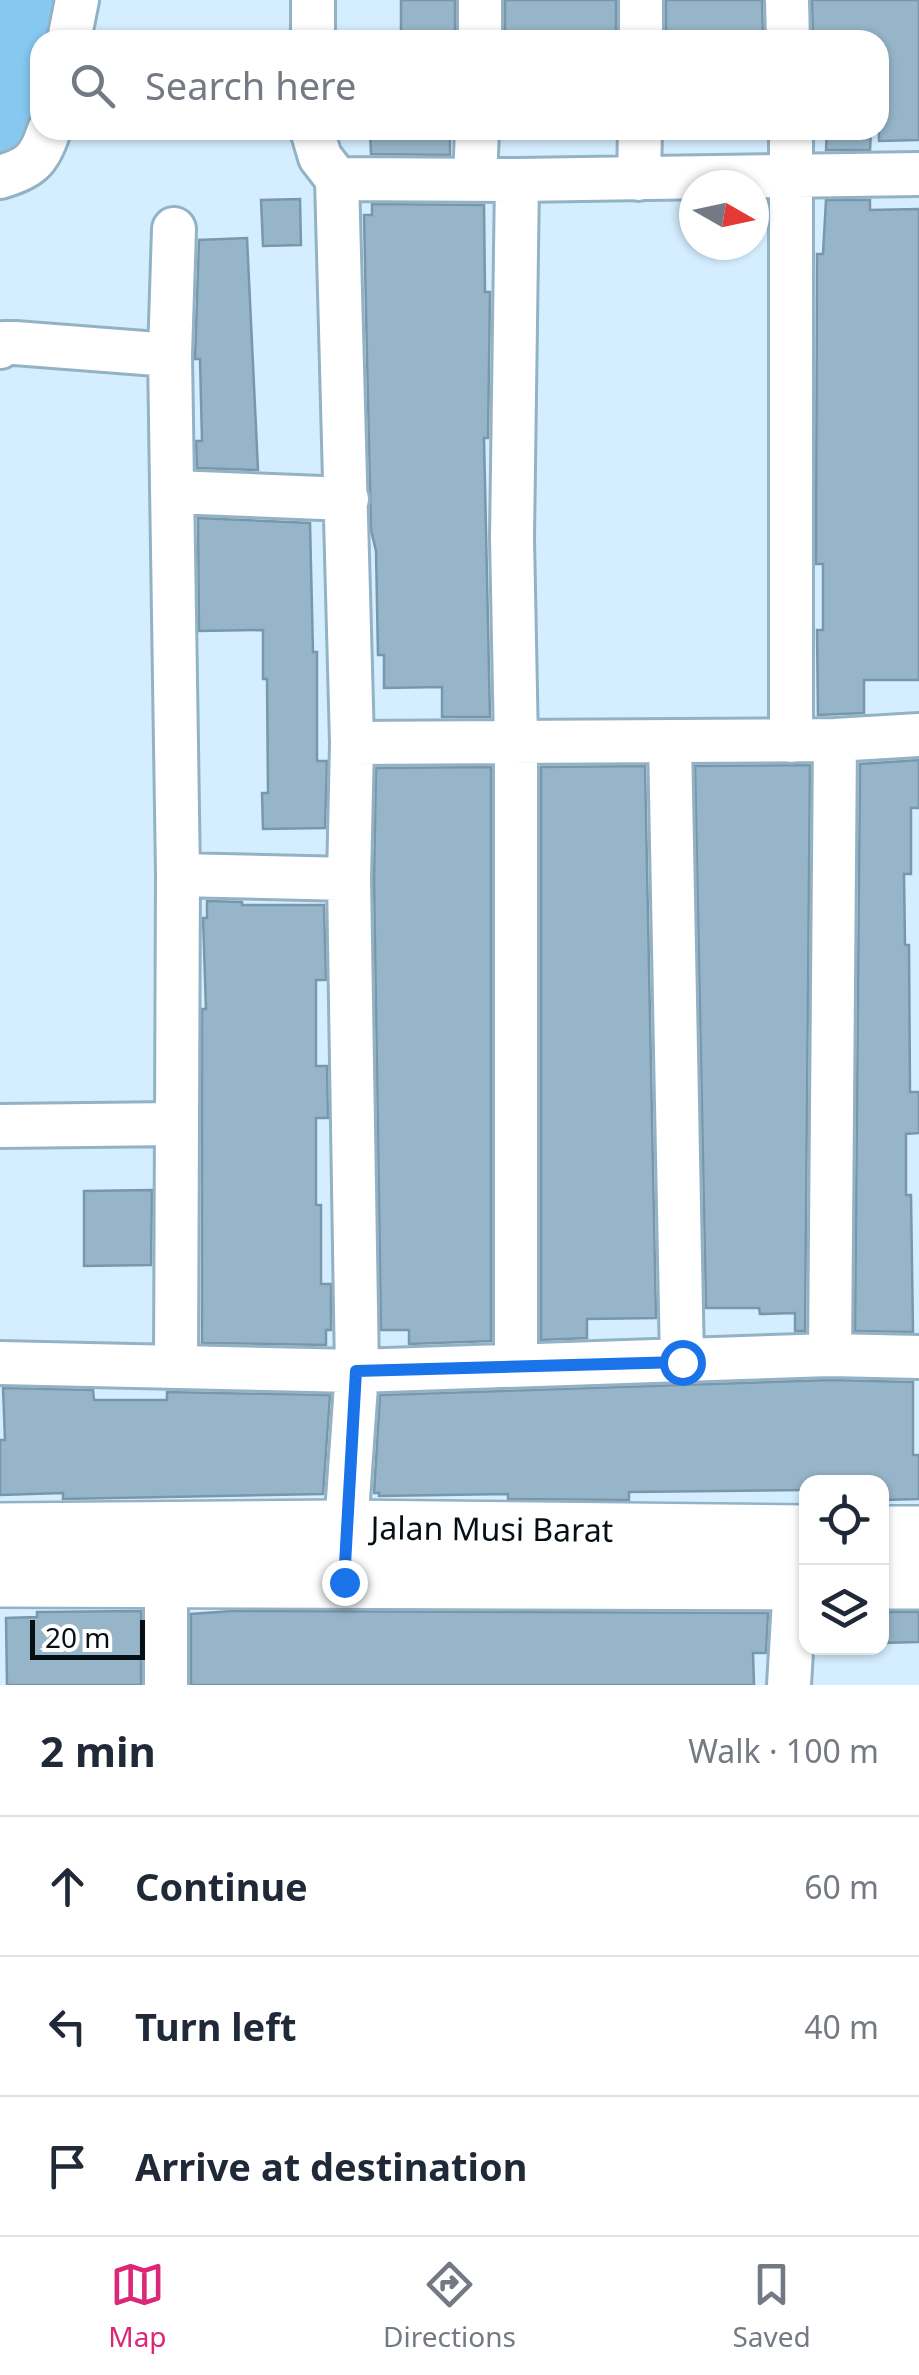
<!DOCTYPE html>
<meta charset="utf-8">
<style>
:root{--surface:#fff;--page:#f6f6f7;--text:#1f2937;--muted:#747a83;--line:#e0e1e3;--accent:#db2777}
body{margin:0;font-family:"Noto Sans",sans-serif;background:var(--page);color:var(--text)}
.controls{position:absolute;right:30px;bottom:30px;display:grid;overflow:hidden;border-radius:20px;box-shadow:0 2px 8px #0004}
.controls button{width:90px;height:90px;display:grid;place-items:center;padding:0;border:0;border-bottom:2px solid var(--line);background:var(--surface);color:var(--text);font:50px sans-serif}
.compass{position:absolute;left:679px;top:170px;width:90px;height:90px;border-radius:50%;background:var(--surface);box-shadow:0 2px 8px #0004;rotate:99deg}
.scale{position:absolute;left:30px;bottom:25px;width:115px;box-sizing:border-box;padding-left:10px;border:5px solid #050f16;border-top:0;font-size:28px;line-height:35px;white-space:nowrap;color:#050f16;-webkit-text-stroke:8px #fff;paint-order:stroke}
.stop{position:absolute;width:30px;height:30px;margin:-22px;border:8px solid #1a73e8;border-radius:50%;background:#fff}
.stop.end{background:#1a73e8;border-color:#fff;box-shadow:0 2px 10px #0008}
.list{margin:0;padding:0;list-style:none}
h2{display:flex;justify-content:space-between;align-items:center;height:130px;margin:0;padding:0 40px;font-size:42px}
h2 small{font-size:32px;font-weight:400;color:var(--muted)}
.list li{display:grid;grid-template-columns:65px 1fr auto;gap:30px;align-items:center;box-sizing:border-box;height:140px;padding:0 40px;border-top:2px solid var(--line)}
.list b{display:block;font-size:38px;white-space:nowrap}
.list em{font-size:32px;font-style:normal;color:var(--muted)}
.icon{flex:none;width:55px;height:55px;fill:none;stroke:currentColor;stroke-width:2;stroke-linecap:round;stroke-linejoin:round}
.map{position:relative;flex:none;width:919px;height:1685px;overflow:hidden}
.search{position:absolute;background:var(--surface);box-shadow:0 2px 8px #0004;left:30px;right:30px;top:30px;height:110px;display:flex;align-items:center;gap:25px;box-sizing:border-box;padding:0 35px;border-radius:30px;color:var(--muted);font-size:38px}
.sheet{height:550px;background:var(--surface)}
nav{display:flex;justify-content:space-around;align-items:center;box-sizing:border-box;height:140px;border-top:2px solid var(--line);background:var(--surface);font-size:28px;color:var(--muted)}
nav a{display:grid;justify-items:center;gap:5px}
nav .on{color:var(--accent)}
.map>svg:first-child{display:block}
</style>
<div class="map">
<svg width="919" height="1685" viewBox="0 0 919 1685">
<rect width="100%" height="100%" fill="#d4eeff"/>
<path fill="#87c8f1" d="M0,0H64L55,40H40V102L23,173L0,162Z"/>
<path fill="#96b5c9" stroke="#7997aa" stroke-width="2.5" d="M401,0H455V40H401Z
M505,0H616V40H505Z
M666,0H762L763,37L666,40Z
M812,0H919V140L879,141V40H817L813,37Z
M370,130H450V155L371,154Z
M827,130H871L870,150H826Z
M300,199L301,245L263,246L261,200Z
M826,200H870V210L919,209V680H864V713L818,715L817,630H823V564H816L817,254H823Z
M372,204L484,205L485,292H490L488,438H484L490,717H442V687L384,688V655H378L376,551L371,530L366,312L364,215H372Z
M247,238L258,470L197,468L196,441H202L200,359H195L199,240Z
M198,518L310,523L313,652H317V761H327L325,828L263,829L262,793H268L267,679H263V630L199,631Z
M919,760V808H911V874H904L905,945H909L910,1092H919V1133L906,1134V1195H911L913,1332L855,1331L860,764Z
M810,765L805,1331H795V1313L760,1314L759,1308H706L695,766Z
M645,766L656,1318L587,1319V1338L541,1340V767Z
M491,767V1341L409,1344V1330H381L374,879L376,768Z
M207,901L242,902V905H324L326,980H316V1066H327L328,1118H316V1205H321V1284H331V1330H326V1345L202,1343V1009H206L203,918H207Z
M152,1190L151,1265L84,1266V1191Z
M830,1380L913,1382V1455H919V1499L882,1500V1482H806V1490L629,1492V1500L508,1499V1494L379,1496V1493H374L380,1395Z
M3,1388L93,1390L94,1400H167V1392L330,1395L323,1494L63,1499V1493L0,1495V1440H5Z
M141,1611V1685H7L6,1618L37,1617V1612Z
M232,1611L768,1613L766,1653H753L754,1685H191V1614Z
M882,1612H919V1642L882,1643Z"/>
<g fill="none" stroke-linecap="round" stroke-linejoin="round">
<g stroke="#93b2c6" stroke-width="48">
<path id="street" d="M480,0V40
M787,0L788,40
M69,40L77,0
M313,40V0
M641,40V0
M312,130L320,157L337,179L352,743L349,879L357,1371L344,1556
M791,130V741
M0,177C30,168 39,161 49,130
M337,179L517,180
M639,179L640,130
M475,180L477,130
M174,229L170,355L178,875L176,1365
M0,347L4,343H15L170,355
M174,492L347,499
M670,741L682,1362
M352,743L835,740L919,735
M178,875L349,879
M0,1126L175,1124
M830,1355L835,740
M0,1363L357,1371L830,1355L919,1357
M516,1364V743L512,538L517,180L919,174
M166,1580V1685
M789,1685L795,1583"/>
</g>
<g stroke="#93b2c6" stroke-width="60">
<g id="secondary">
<path id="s1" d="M0,1531L345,1528L806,1533"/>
<path d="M882,1534H919"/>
<path d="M0,1579L806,1582"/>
<path d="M882,1581H919"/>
</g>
</g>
<use href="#street" stroke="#fff" stroke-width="42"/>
<use href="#secondary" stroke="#fff" stroke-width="55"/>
</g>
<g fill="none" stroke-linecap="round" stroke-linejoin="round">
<path stroke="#1a73e8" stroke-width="12" d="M344,1582L356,1371L682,1362"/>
</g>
<g text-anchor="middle" stroke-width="8" stroke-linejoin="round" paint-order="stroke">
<g font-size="32" fill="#050f16" stroke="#fff">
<text dy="11" stroke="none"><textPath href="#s1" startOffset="492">Jalan Musi Barat</textPath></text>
</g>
</g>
</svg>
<div class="controls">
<button><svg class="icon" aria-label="locate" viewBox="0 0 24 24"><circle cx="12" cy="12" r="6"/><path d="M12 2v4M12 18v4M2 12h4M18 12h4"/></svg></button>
<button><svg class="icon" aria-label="layers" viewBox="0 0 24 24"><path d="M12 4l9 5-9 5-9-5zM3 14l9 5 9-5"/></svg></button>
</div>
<svg class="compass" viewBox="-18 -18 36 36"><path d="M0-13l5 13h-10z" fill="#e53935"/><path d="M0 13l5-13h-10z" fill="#747a83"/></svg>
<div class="scale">20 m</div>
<div class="stop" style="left:682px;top:1362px"></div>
<div class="stop end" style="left:344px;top:1582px"></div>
<div class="search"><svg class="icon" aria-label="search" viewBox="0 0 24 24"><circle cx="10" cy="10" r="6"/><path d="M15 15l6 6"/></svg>Search here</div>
</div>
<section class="sheet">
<h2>2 min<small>Walk · 100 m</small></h2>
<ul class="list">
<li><svg class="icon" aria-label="ahead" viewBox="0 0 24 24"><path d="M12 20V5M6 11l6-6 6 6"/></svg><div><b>Continue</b></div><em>60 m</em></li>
<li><svg class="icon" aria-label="left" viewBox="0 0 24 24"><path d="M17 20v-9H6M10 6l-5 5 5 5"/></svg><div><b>Turn left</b></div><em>40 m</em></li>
<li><svg class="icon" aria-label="arrive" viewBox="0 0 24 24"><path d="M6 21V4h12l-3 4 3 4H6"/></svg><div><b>Arrive at destination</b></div></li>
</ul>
</section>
<nav>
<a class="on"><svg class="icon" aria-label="map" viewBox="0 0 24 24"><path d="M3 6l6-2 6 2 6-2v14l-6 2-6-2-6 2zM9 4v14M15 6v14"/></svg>Map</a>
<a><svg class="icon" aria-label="directions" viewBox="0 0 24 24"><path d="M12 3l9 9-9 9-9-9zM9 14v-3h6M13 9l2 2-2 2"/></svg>Directions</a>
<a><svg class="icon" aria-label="saved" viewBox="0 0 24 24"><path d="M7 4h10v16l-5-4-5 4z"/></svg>Saved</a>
</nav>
